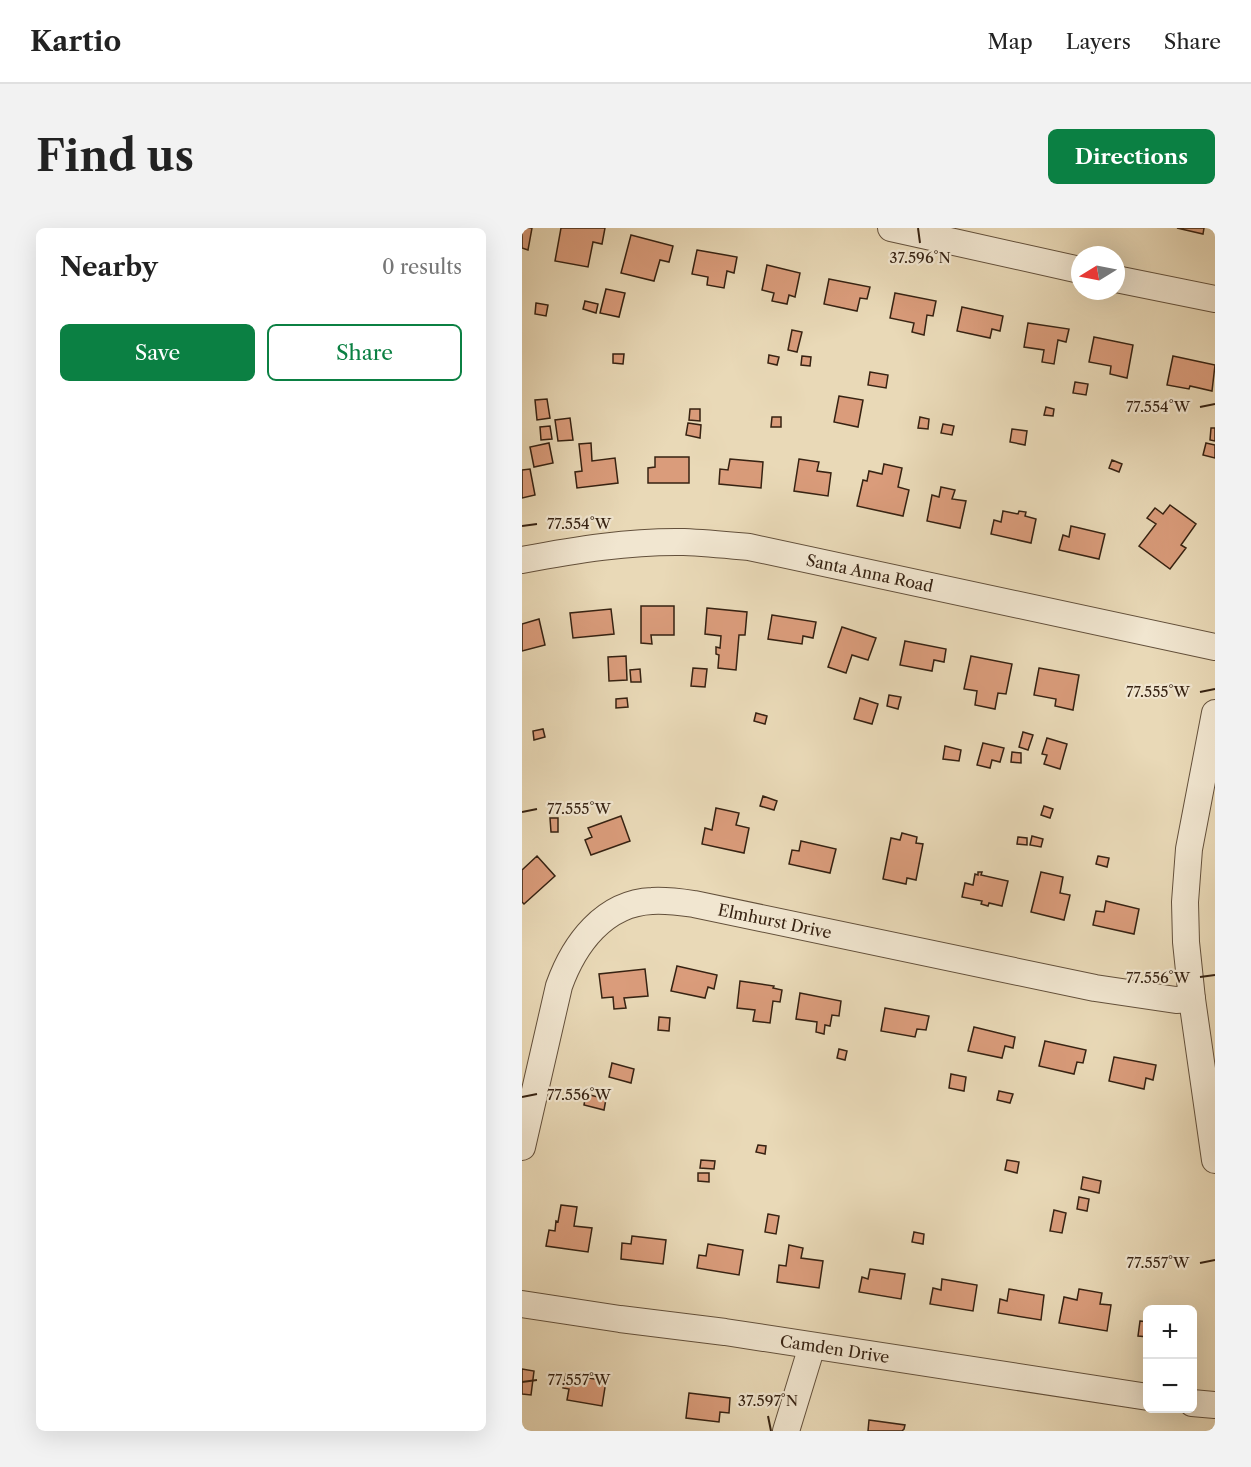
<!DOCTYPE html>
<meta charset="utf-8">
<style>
:root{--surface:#fff;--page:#f2f2f2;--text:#222;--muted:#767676;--line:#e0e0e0;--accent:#0b8043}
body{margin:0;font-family:"Libre Caslon Text",serif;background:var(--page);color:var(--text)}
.controls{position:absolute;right:18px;bottom:18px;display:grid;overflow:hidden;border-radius:9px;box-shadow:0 6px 24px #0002}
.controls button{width:54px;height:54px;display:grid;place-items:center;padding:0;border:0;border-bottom:2px solid var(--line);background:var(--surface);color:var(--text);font:30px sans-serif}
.compass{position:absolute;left:549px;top:18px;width:54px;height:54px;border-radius:50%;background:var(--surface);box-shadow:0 6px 24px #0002;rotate:260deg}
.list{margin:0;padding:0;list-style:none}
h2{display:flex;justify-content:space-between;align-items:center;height:78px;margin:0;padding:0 24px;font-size:26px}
h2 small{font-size:20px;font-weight:400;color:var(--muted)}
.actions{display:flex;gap:12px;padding:18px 24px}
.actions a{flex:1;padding:14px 0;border:2px solid var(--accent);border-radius:9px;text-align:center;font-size:21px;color:var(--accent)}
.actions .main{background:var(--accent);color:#fff}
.map{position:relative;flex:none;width:693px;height:1203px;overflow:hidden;border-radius:9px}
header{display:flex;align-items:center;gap:36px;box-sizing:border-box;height:84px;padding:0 30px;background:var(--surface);border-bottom:2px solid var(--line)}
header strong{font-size:28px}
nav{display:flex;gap:33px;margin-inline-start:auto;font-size:21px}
.intro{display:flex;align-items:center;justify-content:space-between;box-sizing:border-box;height:144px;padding:0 36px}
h1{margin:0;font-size:42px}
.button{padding:15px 27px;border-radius:9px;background:var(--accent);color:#fff;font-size:21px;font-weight:700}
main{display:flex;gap:36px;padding:0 36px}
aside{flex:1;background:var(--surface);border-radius:9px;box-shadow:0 6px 24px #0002}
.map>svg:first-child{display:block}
</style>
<header>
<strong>Kartio</strong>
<nav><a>Map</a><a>Layers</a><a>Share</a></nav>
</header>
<div class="intro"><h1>Find us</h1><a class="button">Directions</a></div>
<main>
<aside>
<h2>Nearby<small>0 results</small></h2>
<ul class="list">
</ul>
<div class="actions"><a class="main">Save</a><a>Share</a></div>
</aside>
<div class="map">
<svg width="693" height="1203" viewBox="0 0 693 1203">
<rect width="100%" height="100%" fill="#e9d9b7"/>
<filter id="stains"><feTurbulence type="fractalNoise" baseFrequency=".00333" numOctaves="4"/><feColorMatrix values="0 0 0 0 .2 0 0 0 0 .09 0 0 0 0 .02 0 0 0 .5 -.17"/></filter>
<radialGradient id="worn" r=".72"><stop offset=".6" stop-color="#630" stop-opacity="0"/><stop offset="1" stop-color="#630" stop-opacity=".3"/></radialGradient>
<path fill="#da9c7b" stroke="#362212" stroke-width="1.5" d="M0,0H10L6,22L0,20Z
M39,0H83L80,16L71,14L66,39L33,33Z
M655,0H682L681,6Z
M109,7L151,18L147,34L138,32L132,53L99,45Z
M175,22L215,29L212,45L205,43L202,60L185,57L186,49L170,46Z
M245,37L278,45L273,69L267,67L265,76L250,73L252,65L240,62Z
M307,51L348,59L345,71L338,70L335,83L302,76Z
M84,61L103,65L97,89L78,85Z
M373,65L414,73L411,88L405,87L402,107L390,104L392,95L368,90Z
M63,73L76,76L74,85L61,81Z
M14,75L26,77L24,88L13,86Z
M440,79L481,88L478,103L470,101L468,110L435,103Z
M506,95L547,101L544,114L536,112L532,136L520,134L522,122L502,119Z
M270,102L280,104L275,124L266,122Z
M572,109L611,117L605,150L588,146L589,138L567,134Z
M91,126H102L101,136L91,135Z
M247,127L257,129L255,137L246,135Z
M280,128L289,129L288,138L279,137Z
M651,128L693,137L690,163L668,158L667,161L645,157Z
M348,144L366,147L364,160L346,157Z
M553,154L566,156L564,167L551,165Z
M317,168L341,172L336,199L312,194Z
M25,171L28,190L15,192L13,172Z
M524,179L532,181L531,188L522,187Z
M168,181H178V193L167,192Z
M250,189H259V199H249Z
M398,189L407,191L406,201L396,200Z
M48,190L51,212L36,213L33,192Z
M166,195L179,197L178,210L164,207Z
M421,196L432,198L430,207L419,205Z
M28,198L30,211L19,212L18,199Z
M689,200H693V213L688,212Z
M490,201L505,203L503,217L488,214Z
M27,215L31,235L12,239L8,219Z
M69,215L70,233L93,230L96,255L55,260L53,244L60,243L57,216Z
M684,215L693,217V230L681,227Z
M133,229H167V255H126V240L133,239Z
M208,231L241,234L239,260L197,256L198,241L206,242Z
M277,231L297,234L295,243L309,245L306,268L272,263Z
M590,232L600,236L597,244L587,240Z
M362,236L380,240L376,259L387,262L381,288L335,278L341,252L345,253L347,243L360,246Z
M8,241L13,267L0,270V242Z
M419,259L433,262L430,271L444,273L438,300L405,293L410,267L417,269Z
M648,277L674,296L659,317L664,320L648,341L617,318L634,296L625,290L633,280L641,286Z
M481,283L496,286L497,283L504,284L503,288L514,291L509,315L469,306L472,292L479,294Z
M549,298L583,306L577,331L537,322L541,307L547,309Z
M119,378H152V407H129L130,416L119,415Z
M185,380L225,384L223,407H217L214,442L196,440L197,427L194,426V419L198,420L199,408L183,406Z
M89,381L92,406L51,410L48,385Z
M250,387L294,394L291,410L281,408L280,416L246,411Z
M17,391L23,417L0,423V396Z
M320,399L354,410L346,432L330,427L324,445L306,439Z
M383,413L424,421L422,434L412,432L410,443L378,437Z
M104,428L105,452L87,453L86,429Z
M449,428L490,436L484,466L476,465L473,481L453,477L455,463L442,461Z
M171,440L185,441L183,459L169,458Z
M517,440L557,447L551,482L533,478L534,471L512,467Z
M118,441L119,454H109L108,442Z
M367,467L379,469L376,481L365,478Z
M105,470L106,479L94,480V471Z
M338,470L356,476L350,496L332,491Z
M234,485L245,488L243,496L232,493Z
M21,501L23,509L12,512L11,503Z
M501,504L511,507L506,522L497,519Z
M525,510L545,516L538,541L522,536L525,527L520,526Z
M461,515L482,520L478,534L470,532L468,540L455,537Z
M423,518L439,522L437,533L421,531Z
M490,524L499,525V535L489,534Z
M241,568L255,573L252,582L238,578Z
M522,578L531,581L528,590L519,587Z
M194,580L217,585L214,597L227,600L222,625L180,616L183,600L190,602Z
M99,588L108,613L69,627L63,612L70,609L66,600Z
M28,590H36V604H29Z
M380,605L395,609L394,615L401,616L394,652L385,650L384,656L361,651L369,610L378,612Z
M510,608L521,611L519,619L508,617Z
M496,609L505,610V617L495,616Z
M279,613L314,621L308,645L267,636L270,622L277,623Z
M15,628L33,648L2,676L0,674V642Z
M576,628L587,630L585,639L574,636Z
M456,644H460L459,647L486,653L480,678L467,675L466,678L459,676L460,673L440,669L443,655L451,657L453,646L456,647Z
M519,644L541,649L538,665L548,667L542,692L509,684Z
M584,673L617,681L612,706L571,697L574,683L582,684Z
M155,738L195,747L192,761L186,759L183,770L149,763Z
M123,741L126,768L102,770L104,780L92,781L91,769L80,770L77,746Z
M218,753L252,758L251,760L260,762L258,774L251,773L248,795L231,793L233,782L215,780Z
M278,765L319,773L317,788L310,787L308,798L303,797L302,806L294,804L295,794L274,791Z
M363,780L407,788L404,802L395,801L393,809L359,803Z
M137,789L148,790L147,803L136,802Z
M452,799L493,809L491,820L483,818L480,830L446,823Z
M523,813L564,822L561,835L555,834L552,846L517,838Z
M317,821L325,823L323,832L315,830Z
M592,829L634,837L631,852L624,850L622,861L587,853Z
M90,835L112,841L109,855L87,849Z
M429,846L444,849L442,863L427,860Z
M477,863L491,866L488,875L475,872Z
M64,866L84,871L82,882L62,877Z
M236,917L244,918L243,926L234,924Z
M179,932L193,933L192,941L178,940Z
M485,932L497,934L495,945L483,942Z
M176,945H187V954L176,953Z
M561,949L579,953L577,965L559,961Z
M557,969L567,971L565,983L555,981Z
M39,977L55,979L52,998L70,1000L66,1024L24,1018L27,1002L33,1003L34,993L36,994Z
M532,982L544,985L540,1005L528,1003Z
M246,986L257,988L254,1006L243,1004Z
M392,1004L402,1006L401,1016L390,1014Z
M110,1008L144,1012L141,1036L99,1031L100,1015L109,1016Z
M186,1016L221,1022L217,1047L175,1040L177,1027L184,1028Z
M267,1017L281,1020L279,1030L301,1033L297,1060L255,1054L257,1037L264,1038Z
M348,1041L383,1046L379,1071L337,1064L340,1049L346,1051Z
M420,1051L455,1057L451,1083L408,1076L411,1060L419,1062Z
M487,1061L522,1067L519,1092L476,1085L478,1071L485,1073Z
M557,1061L580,1065L578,1076L589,1077L585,1103L537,1095L542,1069L555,1072Z
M618,1093L626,1094V1109L616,1108Z
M0,1141L12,1143L9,1167L0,1166Z
M44,1146L84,1153L80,1178L45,1172L47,1161L41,1160Z
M167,1165L208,1170L207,1185L198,1184L197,1194L164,1190Z
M347,1192L383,1197L382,1201L380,1203H346Z"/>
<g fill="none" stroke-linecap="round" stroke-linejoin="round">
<g stroke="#63503b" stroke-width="28">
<g id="minor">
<path d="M369,0L558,42"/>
<path d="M594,51L693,71"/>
<path id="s1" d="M0,332C53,322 108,313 162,314C184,315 205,317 227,319L693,419"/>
<path d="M693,485L667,621L663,674L664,714L670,771L693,932"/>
<path id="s2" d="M0,919L37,758C52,716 82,675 130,673C144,672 158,674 172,676L573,760L654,772L670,771"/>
<path id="s3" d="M0,1076L98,1091L203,1104L626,1169"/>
<path d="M670,1175L693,1177"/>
<path d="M264,1203L290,1118"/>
</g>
</g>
<use href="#minor" stroke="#f1e6d0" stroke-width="26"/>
</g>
<path fill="none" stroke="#362212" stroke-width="2" d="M396,0L398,15M678,179L693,176M0,298L15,296M678,464L693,461M0,584L15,581M678,749L693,747M0,869L15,866M678,1035L693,1032M0,1154L15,1152M246,1188L249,1203"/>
<g text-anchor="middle" stroke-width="4.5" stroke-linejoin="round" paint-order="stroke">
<g font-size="16" fill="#362212" stroke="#f1e6d0">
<text dy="6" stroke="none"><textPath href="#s1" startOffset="352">Santa Anna Road</textPath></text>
<text dy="6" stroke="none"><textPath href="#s2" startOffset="424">Elmhurst Drive</textPath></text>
<text dy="6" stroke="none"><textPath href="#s3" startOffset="316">Camden Drive</textPath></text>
</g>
</g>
<g font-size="15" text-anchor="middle" fill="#362212" stroke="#f1e6d0" stroke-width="4.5" stroke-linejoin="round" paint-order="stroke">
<text x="398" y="35">37.596°N</text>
<text x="636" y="184">77.554°W</text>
<text x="57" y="301">77.554°W</text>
<text x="636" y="469">77.555°W</text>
<text x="57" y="586">77.555°W</text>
<text x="636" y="755">77.556°W</text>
<text x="57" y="872">77.556°W</text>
<text x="636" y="1040">77.557°W</text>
<text x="57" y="1157">77.557°W</text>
<text x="246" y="1178">37.597°N</text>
</g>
<rect width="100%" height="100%" filter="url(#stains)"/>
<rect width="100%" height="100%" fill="url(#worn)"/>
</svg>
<div class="controls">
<button>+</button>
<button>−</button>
</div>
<svg class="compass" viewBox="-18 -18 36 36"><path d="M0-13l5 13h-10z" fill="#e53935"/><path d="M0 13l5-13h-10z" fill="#767676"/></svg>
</div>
</main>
